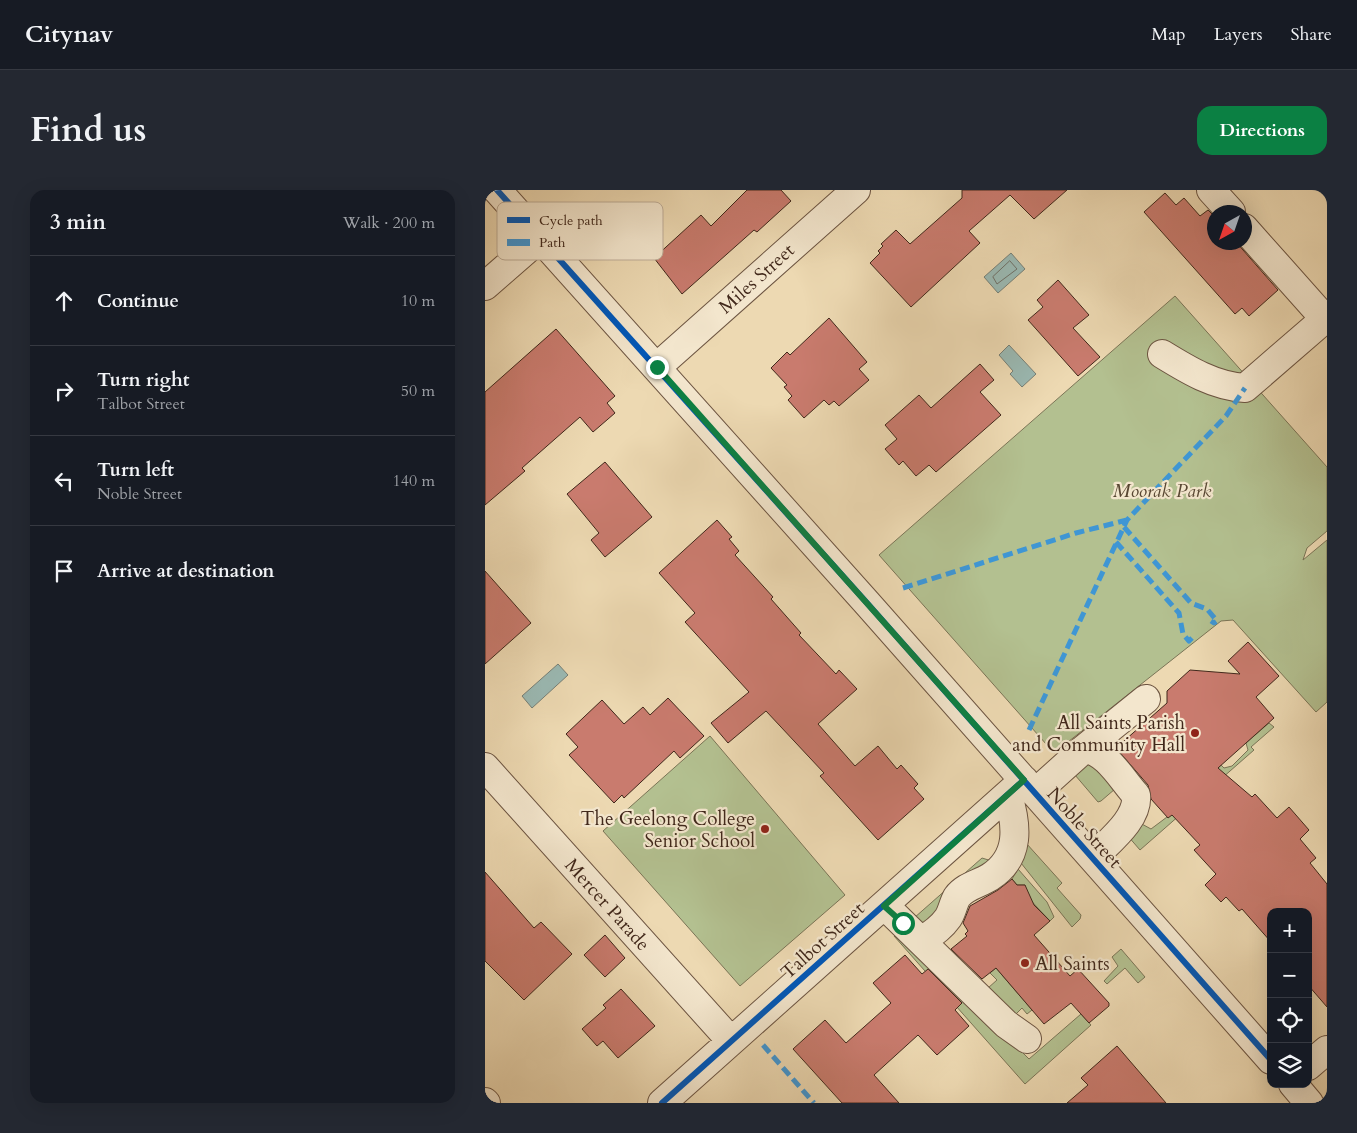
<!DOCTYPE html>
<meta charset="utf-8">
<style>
:root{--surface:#171b24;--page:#242831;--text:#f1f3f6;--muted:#9ea1a6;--line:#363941;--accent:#0b8043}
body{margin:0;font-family:Cardo,serif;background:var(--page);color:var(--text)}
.controls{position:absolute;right:15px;bottom:15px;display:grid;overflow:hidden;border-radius:10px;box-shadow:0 5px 20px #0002}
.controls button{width:45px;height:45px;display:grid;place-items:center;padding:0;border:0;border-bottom:1px solid var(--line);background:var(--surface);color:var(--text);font:25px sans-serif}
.compass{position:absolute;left:722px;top:15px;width:45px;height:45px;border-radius:50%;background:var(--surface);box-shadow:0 5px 20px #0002;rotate:220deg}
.stop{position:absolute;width:15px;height:15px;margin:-11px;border:4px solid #0b8043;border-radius:50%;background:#fff}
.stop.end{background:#0b8043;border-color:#fff;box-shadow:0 1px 5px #0008}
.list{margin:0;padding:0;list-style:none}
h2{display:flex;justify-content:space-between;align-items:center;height:65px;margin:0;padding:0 20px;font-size:21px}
h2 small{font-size:16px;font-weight:400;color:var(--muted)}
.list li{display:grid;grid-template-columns:32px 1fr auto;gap:15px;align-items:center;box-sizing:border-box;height:90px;padding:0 20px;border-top:1px solid var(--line)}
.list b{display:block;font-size:19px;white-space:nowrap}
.list p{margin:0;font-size:16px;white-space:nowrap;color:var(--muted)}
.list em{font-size:16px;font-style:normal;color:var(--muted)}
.icon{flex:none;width:28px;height:28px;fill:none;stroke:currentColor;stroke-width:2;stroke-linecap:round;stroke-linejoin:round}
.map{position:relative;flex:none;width:842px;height:913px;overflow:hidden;border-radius:15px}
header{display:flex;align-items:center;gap:30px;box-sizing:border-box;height:70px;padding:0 25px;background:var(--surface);border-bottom:1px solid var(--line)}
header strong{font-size:24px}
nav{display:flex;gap:28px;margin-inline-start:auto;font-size:18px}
.intro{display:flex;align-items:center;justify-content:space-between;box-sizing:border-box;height:120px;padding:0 30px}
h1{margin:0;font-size:35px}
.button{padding:12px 22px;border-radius:15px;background:var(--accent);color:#fff;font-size:18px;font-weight:700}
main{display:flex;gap:30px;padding:0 30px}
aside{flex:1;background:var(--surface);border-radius:15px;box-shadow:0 5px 20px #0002}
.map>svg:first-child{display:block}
</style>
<header>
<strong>Citynav</strong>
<nav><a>Map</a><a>Layers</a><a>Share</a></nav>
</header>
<div class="intro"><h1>Find us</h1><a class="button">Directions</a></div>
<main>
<aside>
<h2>3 min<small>Walk · 200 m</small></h2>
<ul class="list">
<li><svg class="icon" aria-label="ahead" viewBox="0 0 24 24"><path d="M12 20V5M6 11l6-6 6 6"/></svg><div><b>Continue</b></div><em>10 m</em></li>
<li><svg class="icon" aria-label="right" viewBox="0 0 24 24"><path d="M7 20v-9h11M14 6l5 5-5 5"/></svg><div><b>Turn right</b><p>Talbot Street</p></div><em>50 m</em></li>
<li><svg class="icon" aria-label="left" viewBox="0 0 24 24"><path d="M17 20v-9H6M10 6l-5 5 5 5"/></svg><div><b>Turn left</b><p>Noble Street</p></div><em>140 m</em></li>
<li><svg class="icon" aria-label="arrive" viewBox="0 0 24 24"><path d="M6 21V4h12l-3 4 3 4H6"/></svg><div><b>Arrive at destination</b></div></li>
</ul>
</aside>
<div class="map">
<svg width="842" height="913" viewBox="0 0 842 913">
<rect width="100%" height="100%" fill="#edd9b2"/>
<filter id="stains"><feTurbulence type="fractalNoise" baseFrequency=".004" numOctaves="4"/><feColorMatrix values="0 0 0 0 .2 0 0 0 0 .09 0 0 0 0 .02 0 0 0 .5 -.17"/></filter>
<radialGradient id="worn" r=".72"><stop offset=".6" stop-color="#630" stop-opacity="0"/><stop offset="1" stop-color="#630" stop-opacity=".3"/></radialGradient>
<path fill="#b3c090" stroke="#7a7456" d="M690,106L842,277V341L822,358L818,370L842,350V512L831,522L748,430L736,431L569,563L394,365Z
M784,533L789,537L766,557L769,560L655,660L642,645L655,633L666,639L698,615L736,575L739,578L747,576L763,560L761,553Z
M225,546L360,705L255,796L118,641Z
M604,569L630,599L616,611L613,612L590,585Z
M541,653L577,693L572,698L596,725L595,729L587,737L536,673Z
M497,668L510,672L442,737L429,728Z
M533,679L562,712L569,727L565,731L539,703L540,695H532L527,689Z
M416,740L544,869L596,824L606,835L540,894L409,746Z
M636,759L660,787L653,793L640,778L622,794L619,791L633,776L627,767Z
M511,778L547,820L542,824L537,818L529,826L503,798L512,790L505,783Z"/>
<path fill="#9ab9b3" stroke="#767f76" d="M526,63L540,79L513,103L499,87Z
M524,155L551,184L537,197L525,184L528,181L514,165Z
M73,474L83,485L47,518L37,506Z"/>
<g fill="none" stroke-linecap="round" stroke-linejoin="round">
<path stroke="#6e7067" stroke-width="1" d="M525,71L532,79L512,94L508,87Z"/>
</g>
<path fill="#c97b6e" stroke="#41281b" d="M262,0H296L306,11L272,42L269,40L197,104L169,68L216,25L226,36Z
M477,0H582L549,29L525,5L484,41L495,53L426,117L385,73L395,63L393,61L398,56L396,54L411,40L425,54L477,8Z
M680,3L691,15L699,8L715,26L723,20L730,27V52H751L793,100L764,126L757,118L750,124L659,22Z
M573,90L604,125L588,138L615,167L593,186L543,130L558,117L552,110Z
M344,128L382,172L374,179L384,190L354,216L349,211L344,215L339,210L319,228L303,210L307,206L299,197L302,195L286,178L302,162L305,165Z
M71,139L130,206L122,213L130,223L108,242L95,227L37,278L40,281L0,315V202Z
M495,174L509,190L495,202L516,225L451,282L444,275L431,286L418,271L414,275L400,259L412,249L400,235L434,205L446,218Z
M120,272L167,327L120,367L106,350L114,343L82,304Z
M232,330L247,347L244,349L254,361L250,365L288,407L286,409L316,443L314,445L351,484L354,480L372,499L333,534L370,576L393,556L412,579L416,575L433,594L429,598L439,609L393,650L335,586L339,583L281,521L243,553L226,533L264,502L200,432L210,423L174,383Z
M0,381L46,433L0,474Z
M763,452L794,486L771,507L789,528L733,578L767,607L770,604L792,628L804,617L824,640L815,649L831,668L825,673L842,694V817L823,795V722H786V752L757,719L754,721L741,707L736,712L720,695L731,684L709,660L715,655L687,625L683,628L666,609L663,595L631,558L682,513V501L705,480L755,484L743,471Z
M183,508L219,546L195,568L189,561L139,608L137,605L129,613L84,565L93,557L81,544L117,510L139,534L158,517L165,525Z
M0,682L49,738L56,732L87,764L39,810L0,771Z
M527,689L532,695H540L549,715L565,731L549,745L585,786L593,779L624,813V816L604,833L586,813L559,834L511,778L497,789L466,759L482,746L480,744L483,741L478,733L485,716L513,700Z
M120,745L140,768L120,787L99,765Z
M420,765L437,784L443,779L477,813L470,820L484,836L452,865L433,845L389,885L414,913H357L308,859L340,830L361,853L406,813L388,793Z
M136,799L170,836L133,868L118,851L112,856L97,839L121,818L118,815Z
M632,856L681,913H582L603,895L596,888Z"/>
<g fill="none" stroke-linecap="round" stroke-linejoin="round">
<g stroke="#6c5441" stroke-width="30">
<path id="minor" d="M12,0L382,413L786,870
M726,0L746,22
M759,38L840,129
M0,96L55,48
M677,164C703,180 729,196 760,198L842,127
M172,177L371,0
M599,559L661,509
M0,577L246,851
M550,603L599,559C621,560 637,590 651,605C654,629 623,652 608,668
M399,715L521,834L542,849
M436,751C446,745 456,738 463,728C467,722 468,714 472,707C480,696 494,694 505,687C536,667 532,635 523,605
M823,876L842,860
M808,894L824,913
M0,912L1,913
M177,913L539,590"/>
</g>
<use href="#minor" stroke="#f3e6cd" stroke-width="28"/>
<path stroke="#3f96d4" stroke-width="5" stroke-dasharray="10 5" stroke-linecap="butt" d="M639,337L706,413L722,419L732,431L729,433L726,431
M631,352L694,423L698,444L704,451L707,448
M418,398L591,343L642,330
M544,540L642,330L741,226L760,198
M278,855L329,913"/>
<g stroke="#f3e6cd" stroke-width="9">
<path id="cycleway" d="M12,0L382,413L786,870
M177,913L539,590"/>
</g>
<use href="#cycleway" stroke="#0057b8" stroke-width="6"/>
</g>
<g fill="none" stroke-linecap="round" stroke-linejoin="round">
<path stroke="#0b8043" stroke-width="6" d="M172,177L539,590L399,716L418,733"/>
</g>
<g fill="#8f2418" stroke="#f3e6cd" stroke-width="2">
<circle cx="710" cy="543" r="5"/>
<circle cx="280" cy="639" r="5"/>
<circle cx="540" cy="773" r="5"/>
</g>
<g text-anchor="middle" stroke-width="4.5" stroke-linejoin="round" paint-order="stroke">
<g font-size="19" fill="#41281b" stroke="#f3e6cd">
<text transform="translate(271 88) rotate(-42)" y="7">Miles Street</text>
<text transform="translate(600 637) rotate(48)" y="7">Noble Street</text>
<text transform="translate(123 714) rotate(48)" y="7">Mercer Parade</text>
<text transform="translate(337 750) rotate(-42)" y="7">Talbot Street</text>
</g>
<g font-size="19" font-style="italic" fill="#584632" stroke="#f3e6cd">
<text x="677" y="307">Moorak Park</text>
</g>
<g font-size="19" fill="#41281b" stroke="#f3e6cd" text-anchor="end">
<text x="700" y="539">All Saints Parish<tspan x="700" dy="22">and Community Hall</tspan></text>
<text x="270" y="635">The Geelong College<tspan x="270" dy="22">Senior School</tspan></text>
<text x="550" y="780" text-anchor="start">All Saints</text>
</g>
</g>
<rect x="12" y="12" width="166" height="58" rx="8" fill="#f3e6cd" stroke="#bead98" stroke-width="1"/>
<rect x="22" y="27" width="23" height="6" fill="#0057b8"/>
<rect x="22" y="49" width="23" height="7" fill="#3f96d4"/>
<g font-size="14" fill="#41281b">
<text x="54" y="35">Cycle path</text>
<text x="54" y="57">Path</text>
</g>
<rect width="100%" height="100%" filter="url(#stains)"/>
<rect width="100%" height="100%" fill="url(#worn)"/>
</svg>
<div class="controls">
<button>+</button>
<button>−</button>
<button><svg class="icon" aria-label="locate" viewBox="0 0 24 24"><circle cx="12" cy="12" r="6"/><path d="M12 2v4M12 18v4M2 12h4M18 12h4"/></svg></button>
<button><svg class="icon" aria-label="layers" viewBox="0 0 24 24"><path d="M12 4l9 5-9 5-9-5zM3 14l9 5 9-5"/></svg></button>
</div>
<svg class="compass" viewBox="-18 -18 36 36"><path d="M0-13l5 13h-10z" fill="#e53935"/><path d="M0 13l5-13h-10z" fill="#9ea1a6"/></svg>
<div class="stop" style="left:418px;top:733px"></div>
<div class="stop end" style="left:172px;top:177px"></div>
</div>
</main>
